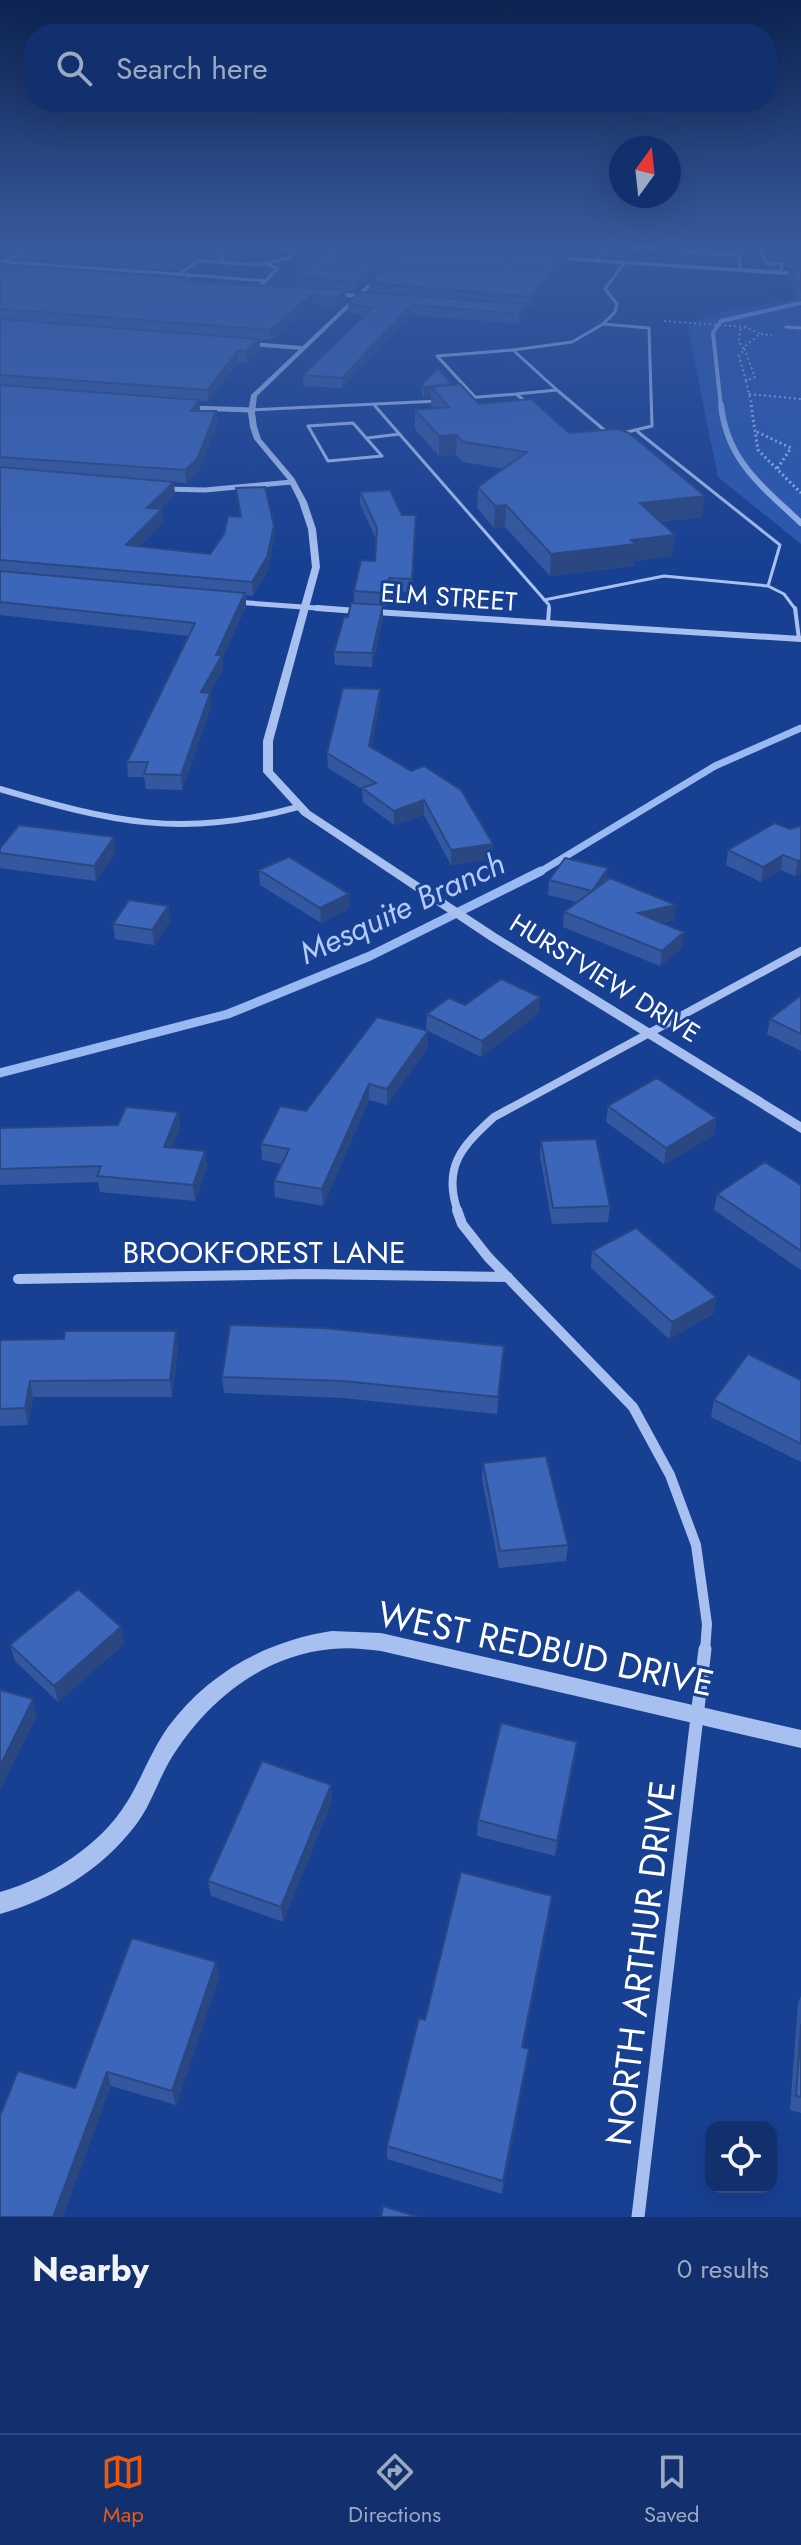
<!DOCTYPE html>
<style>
:root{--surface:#12306e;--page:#1b3873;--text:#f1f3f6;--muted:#9ca9c2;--line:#314b81;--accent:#ea580c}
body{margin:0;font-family:Jost,sans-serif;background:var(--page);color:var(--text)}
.controls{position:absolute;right:24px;bottom:24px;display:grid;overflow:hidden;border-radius:16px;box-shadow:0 8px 32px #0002}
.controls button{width:72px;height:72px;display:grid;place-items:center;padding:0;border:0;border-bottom:2px solid var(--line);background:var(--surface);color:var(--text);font:40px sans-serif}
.compass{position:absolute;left:609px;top:136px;width:72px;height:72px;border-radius:50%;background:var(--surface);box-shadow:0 8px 32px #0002;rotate:15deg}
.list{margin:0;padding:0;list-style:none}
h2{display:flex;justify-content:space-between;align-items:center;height:104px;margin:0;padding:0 32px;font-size:34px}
h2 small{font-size:26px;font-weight:400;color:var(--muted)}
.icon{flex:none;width:44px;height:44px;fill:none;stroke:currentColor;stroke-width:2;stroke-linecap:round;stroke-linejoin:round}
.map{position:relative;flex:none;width:801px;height:2217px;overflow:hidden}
.search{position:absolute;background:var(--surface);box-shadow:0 8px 32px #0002;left:24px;right:24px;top:24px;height:88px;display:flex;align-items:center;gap:20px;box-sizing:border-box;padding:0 28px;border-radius:32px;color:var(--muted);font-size:30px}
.sheet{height:216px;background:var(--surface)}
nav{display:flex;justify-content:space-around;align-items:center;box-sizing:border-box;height:112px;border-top:2px solid var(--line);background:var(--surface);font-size:22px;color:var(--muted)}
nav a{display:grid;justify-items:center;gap:4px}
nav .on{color:var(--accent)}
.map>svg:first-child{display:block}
</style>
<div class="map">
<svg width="801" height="2217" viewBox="0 0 801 2217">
<rect width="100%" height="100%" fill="#184092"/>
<path fill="#2a58b1" d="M801,298V544L718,477L687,324L727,310Z"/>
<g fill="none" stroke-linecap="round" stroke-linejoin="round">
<path stroke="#99b9f2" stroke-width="4" d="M721,407L713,333L721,321L801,303"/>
<path stroke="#99b9f2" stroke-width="6" d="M721,405C727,461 762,486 801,523"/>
<path stroke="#99b9f2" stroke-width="7" d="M538,873L715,766L801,728"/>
<path stroke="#99b9f2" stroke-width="9" d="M0,1073L228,1014L370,956L541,871"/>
<path stroke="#a7c0f0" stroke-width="2" stroke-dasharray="2 3" stroke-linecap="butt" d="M664,321L746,327
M746,381L739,356L744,350L739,342L740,330L746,327L760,334
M749,394L801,399
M752,407L746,381L755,377L744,347L760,334L772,335"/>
<path stroke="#a7c0f0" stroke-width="3" stroke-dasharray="2 3" stroke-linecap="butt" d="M751,405L758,450L801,493
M757,432L791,448L777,469"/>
<path stroke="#a7c0f0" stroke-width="3" d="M270,248L299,250
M612,248L667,251
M737,249L760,248
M760,249L767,264H783L779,273
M678,252L741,255
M324,258L337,248
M597,260L606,248
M6,262L191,275L183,281
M220,262L226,248
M0,263L29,248
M181,273L198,261L258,265L289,258L301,248
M191,275L266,281L256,288
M266,281L277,268L268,265
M786,327L801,328
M557,390L609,434
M516,394L557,390L513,350L572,342L603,324
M475,397L437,356L513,350
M466,398L516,394L530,405
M375,406L549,605V610
M251,410L439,401
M353,423L382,456L328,461L308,426Z
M638,432L780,545L768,586L784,594L796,610
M623,433L652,426L649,328L603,324L615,312L617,304L605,289L625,262
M367,438L400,434
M544,600L664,576L768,586"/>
<path stroke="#a7c0f0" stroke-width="4" d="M795,608L799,639
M548,623L549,608"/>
<path stroke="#a7c0f0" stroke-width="4" d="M737,248L741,270
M336,294L367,297
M251,344L302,348"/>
<path stroke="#a7c0f0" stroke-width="5" d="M192,408L251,410
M165,489L205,490L292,482
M235,602L344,610"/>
<path stroke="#a7c0f0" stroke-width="6" d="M317,608L357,611
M375,612L801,639
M0,789C112,822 183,839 298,807"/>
<path stroke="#a7c0f0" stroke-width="8" d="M458,1212C442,1167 462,1146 494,1117L801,951"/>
<path stroke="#a7c0f0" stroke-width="10" d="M457,1210L462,1224L488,1257L633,1407L670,1475L696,1545L707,1624L705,1651
M18,1279L307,1274L508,1277"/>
<path stroke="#a7c0f0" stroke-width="13" d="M638,2217L705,1649"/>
<path fill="#a7c0f0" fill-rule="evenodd" d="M406,248H411L257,396L255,413L257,427L261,439L294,478L307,502L316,529L320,567L273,741V771L310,811L497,934L801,1122V1133L489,940L302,815L263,772V741L312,567L308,529L299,502L288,480L254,439L250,427L248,413L251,395Z
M332,1631L381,1633L801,1730V1748L381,1651C365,1649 349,1647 332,1649C262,1655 204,1703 169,1762C157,1783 150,1807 135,1826C101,1870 53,1899 0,1914V1892C49,1878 100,1846 127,1802C142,1778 151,1751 168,1727C208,1673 266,1641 332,1631Z"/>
<path fill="#d5e1fb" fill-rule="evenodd" d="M546,256L801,272V276L548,259Z"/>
</g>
<path fill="#34589f" d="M0,248H219L217,258L196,257L178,270L19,258L17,249L0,258Z
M336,248H396V253L391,258H382V267L356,291L296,286V277L336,254Z
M406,248H569L567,262L531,307L526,306V314L518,324L411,315L342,388L303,386V375L363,316L348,312V303L370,292L369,283Z
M772,248H801V302L787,278L788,269H794L786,268V261L776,260L771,252Z
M0,264L192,279V282L346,290V300L337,310L313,304L271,340H260V350L246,363L238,362L208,401H199L200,411H216L217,423L198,472L186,483L132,478L175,494L160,509L164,522L139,547L210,554L240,517L236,488L274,526V538L268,570L253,596L246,595V606L222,659L223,669L210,693L211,707L182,790L146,789L144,777H128L127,762L188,636L0,615Z
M422,384H452L479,404L569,433L702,517L660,522L675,535L672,556L634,561V566L550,576L505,527L494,528L477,508L478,487L504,469L463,462L456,455L439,456L415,429V410L433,408L431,406V397L424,398L422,395Z
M360,492L402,515L416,527L412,592L389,591L386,606H383V618L372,667L335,665L334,652L354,603V591L375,561L376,539L360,504Z
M380,689V703L371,747L492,859L451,865L424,815L394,825L363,802L362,789L328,768L327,753Z
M790,829L801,873L795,876L781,870L761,882L726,865L728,850Z
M0,848L116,852L96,881L0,868Z
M259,870L349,909L321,923L260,885Z
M549,880H607L674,920L661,923L682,948L660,966L563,927L564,912L577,902L548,895Z
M168,906L170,921L154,945L115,939L113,924Z
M801,996V1051L767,1034L770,1019Z
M465,1005L539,1013L481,1057L426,1030L427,1014Z
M428,1047L387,1105L369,1100L323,1206L275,1197L274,1181L282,1164L262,1160L261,1144L306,1111Z
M608,1106L716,1118L714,1135L664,1164L606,1122Z
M178,1112L180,1128L172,1148L205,1151L207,1167L195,1201L100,1192L98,1182L0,1185V1128L118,1125Z
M541,1141L610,1206L608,1222L552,1224L540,1157Z
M801,1185V1270L714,1210L717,1194Z
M592,1251L716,1297L713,1314L669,1339L591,1268Z
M0,1340L178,1347L172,1397H33L28,1425L0,1426Z
M503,1363L497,1414L343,1398L224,1393L222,1377Z
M801,1380V1462L711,1417L714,1400Z
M483,1463L568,1545L566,1561L499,1568L482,1479Z
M121,1627L124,1644L58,1702L15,1661L10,1645Z
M575,1758L555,1856L477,1836L478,1820Z
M332,1801L283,1922L211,1896L208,1881Z
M550,1912L523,2047L527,2063L502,2194L387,2159V2146L425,2020Z
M216,1962L219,1977L176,2105L111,2086L75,2088Z
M801,1996V2113L790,2110L798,2003Z"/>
<path fill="#2a4782" d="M0,248H19L0,258Z
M194,248H196V257L178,270L177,260Z
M392,248H396V253L391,258V249Z
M567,253V262L531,307L532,297Z
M382,258V267L356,291V282Z
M346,290V300L337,310L336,299Z
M313,294V304L271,340L270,330Z
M526,304V314L518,324L519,314Z
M411,305V315L342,388V378Z
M260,339V350L246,363L245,352Z
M238,351V362L208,401L207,390Z
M452,384L431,387V397L424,398V387Z
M199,400L200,412L191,411Z
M216,411L217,423L198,472L186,483L185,470Z
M457,435L456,455L439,456V436Z
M174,482L175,494L148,520L147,508Z
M705,496L702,517L638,524L640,503Z
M506,505L505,527L494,528L495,506Z
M162,509L164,522L127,558L126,545Z
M274,526V538L268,570L253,596L252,582Z
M675,535L672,556L634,561V566L550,576L551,554L631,540Z
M389,578V591L386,606L385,593Z
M245,593L246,606L222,659L223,669L202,707L201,692L216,655Z
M383,605V618L372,667V653Z
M380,689V703L369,760V746Z
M210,693L211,707L182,790L181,775Z
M424,800V815L394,825V811Z
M114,837L116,852L96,881L94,866Z
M493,844L492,859L451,865V850Z
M783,855L781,870L761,882L763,867Z
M801,859V873L795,876L798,861Z
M608,868L606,883L590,906L592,891Z
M349,894V909L321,923L320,908Z
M676,905L674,920L636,928L638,913Z
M168,906L170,921L154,945L152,930Z
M684,932L682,948L660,966L662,951Z
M540,997L539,1013L481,1057L482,1041Z
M428,1031V1047L387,1105V1089Z
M369,1084V1100L323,1206L322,1189Z
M178,1112L180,1128L166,1163L164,1147Z
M716,1118L714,1135L664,1164L666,1148Z
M205,1151L207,1167L195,1201L193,1185Z
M716,1297L713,1314L669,1339L672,1322Z
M176,1331L178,1347L172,1397L170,1380Z
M504,1346L503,1363L497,1414L498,1397Z
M30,1381L33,1397L28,1425L25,1408Z
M121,1627L124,1644L58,1702L54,1686Z
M33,1699L37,1715L0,1791V1766Z
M577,1742L575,1758L555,1856L557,1841Z
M331,1785L332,1801L283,1922L281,1907Z
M552,1896L550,1912L520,2061L522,2047Z
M216,1962L219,1977L176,2105L172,2091Z
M529,2049L527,2063L502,2194L503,2181Z
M107,2072L111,2086L63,2217H53Z"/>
<path fill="#3c66b9" stroke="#2a4782" stroke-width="2" d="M19,248H194L177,260L17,249Z
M406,248H505L567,253L532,297L369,283Z
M776,248H801V260L787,259L788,252L777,251Z
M324,254L382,258L356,282L296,277Z
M0,264L192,279L188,282L346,290L336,299L313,294L270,330L0,309Z
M788,269H801V290Z
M360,292L526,304L519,314L411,305L342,378L303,375L372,308L348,303Z
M0,319L260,339L245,352L238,351L207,390L0,375Z
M438,369L452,384L424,387L422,384Z
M460,384L479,404L531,399L569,433L618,429L629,433L705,496L640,503L675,535L631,540L636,544L551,554L506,505L495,506L478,487L527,452L463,442L457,435L439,436L415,410L449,407L431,387Z
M0,385L199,400L191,411H216L197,459L185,470L0,457Z
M0,467L174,482L147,508L162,509L126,545L210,554L224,534L228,516L241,517L236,488L265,487L274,526L267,557L252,582L0,560Z
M390,490L402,515H416L412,579L389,578L385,593L354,591L361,560L375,561L377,528L360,492Z
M0,571L245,593L216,655H222L201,692L210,693L181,775L144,774L148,762H127L195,623L0,602Z
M351,603L383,605L372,653L334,652L344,617H348Z
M343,688L380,689L369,746L411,771L424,766L461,790L493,844L451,850L424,800L394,811L362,788L376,783L327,753Z
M775,823L790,829L801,826V859L798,861L783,855L763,867L728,850Z
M19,825L114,837L94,866L0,853V848Z
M289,857L349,894L320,908L259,870Z
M565,858L608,868L592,891L549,880Z
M610,878L676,905L638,913L684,932L662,951L564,912Z
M129,900L168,906L152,930L113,924Z
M501,979L540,997L482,1041L427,1014L449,998L465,1005Z
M800,996H801V1034L770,1019Z
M377,1017L428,1031L387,1089L369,1084L322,1189L274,1181L289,1149L261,1144L280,1106L306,1111Z
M657,1078L716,1118L666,1148L608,1106Z
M126,1107L178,1112L164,1147L205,1151L193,1185L97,1176L101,1166L0,1169V1128L118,1125Z
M596,1139L610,1206L553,1208L541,1141Z
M765,1162L801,1185V1251L717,1194Z
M636,1228L716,1297L672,1322L592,1251Z
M230,1325L324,1328L504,1346L498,1397L343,1381L222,1377Z
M65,1331H176L170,1380L30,1381L25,1408L0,1409V1340L64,1339Z
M748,1354L801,1380V1444L714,1400Z
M546,1456L568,1545L500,1551L483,1463Z
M78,1589L121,1627L54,1686L10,1645Z
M0,1690L33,1699L0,1766Z
M501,1723L577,1742L557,1841L478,1820Z
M262,1761L331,1785L281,1907L208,1881Z
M461,1872L552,1896L522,2047L529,2049L503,2181L387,2146L419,2018L425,2020Z
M132,1938L216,1962L172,2091L107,2072L53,2217H0V2116L18,2071L75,2088Z
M801,2024V2097L796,2096Z
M383,2206L418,2217H381Z"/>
<linearGradient id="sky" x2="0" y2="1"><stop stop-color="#0d2350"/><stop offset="0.44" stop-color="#37599d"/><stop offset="1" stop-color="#37599d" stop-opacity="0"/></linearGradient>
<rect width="801" height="559" fill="url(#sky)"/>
<g text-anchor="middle" stroke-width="6" stroke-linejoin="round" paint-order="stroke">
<g font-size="26" fill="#fff" stroke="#184092">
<text transform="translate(449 597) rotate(4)" y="9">ELM STREET</text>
<text transform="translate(605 978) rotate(32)" y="9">HURSTVIEW DRIVE</text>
</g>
<g font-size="30" fill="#fff" stroke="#184092">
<text x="264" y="1263">BROOKFOREST LANE</text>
</g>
<g font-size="32" font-style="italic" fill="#b3caf7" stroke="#184092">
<text transform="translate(402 908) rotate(-25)" y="11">Mesquite Branch</text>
</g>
<g font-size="36" fill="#fff" stroke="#184092">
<text transform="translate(546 1648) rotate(12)" y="13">WEST REDBUD DRIVE</text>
<text transform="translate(640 1963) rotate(-83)" y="13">NORTH ARTHUR DRIVE</text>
</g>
</g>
</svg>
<div class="controls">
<button><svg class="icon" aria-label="locate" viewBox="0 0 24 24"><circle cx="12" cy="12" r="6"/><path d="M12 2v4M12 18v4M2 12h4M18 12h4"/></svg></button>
</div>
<svg class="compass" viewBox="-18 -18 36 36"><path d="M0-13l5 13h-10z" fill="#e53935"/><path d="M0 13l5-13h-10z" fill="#9ca9c2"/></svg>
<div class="search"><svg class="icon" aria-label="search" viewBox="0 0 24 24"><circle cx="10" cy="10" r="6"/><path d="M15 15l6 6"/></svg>Search here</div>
</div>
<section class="sheet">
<h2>Nearby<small>0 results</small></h2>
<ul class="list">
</ul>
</section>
<nav>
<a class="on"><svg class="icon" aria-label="map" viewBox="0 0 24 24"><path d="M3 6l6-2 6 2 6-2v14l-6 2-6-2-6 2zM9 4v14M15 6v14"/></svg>Map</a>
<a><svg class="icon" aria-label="directions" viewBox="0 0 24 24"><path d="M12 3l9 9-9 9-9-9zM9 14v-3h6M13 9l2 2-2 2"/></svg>Directions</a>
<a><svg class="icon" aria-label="saved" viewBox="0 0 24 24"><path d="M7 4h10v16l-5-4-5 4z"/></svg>Saved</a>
</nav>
